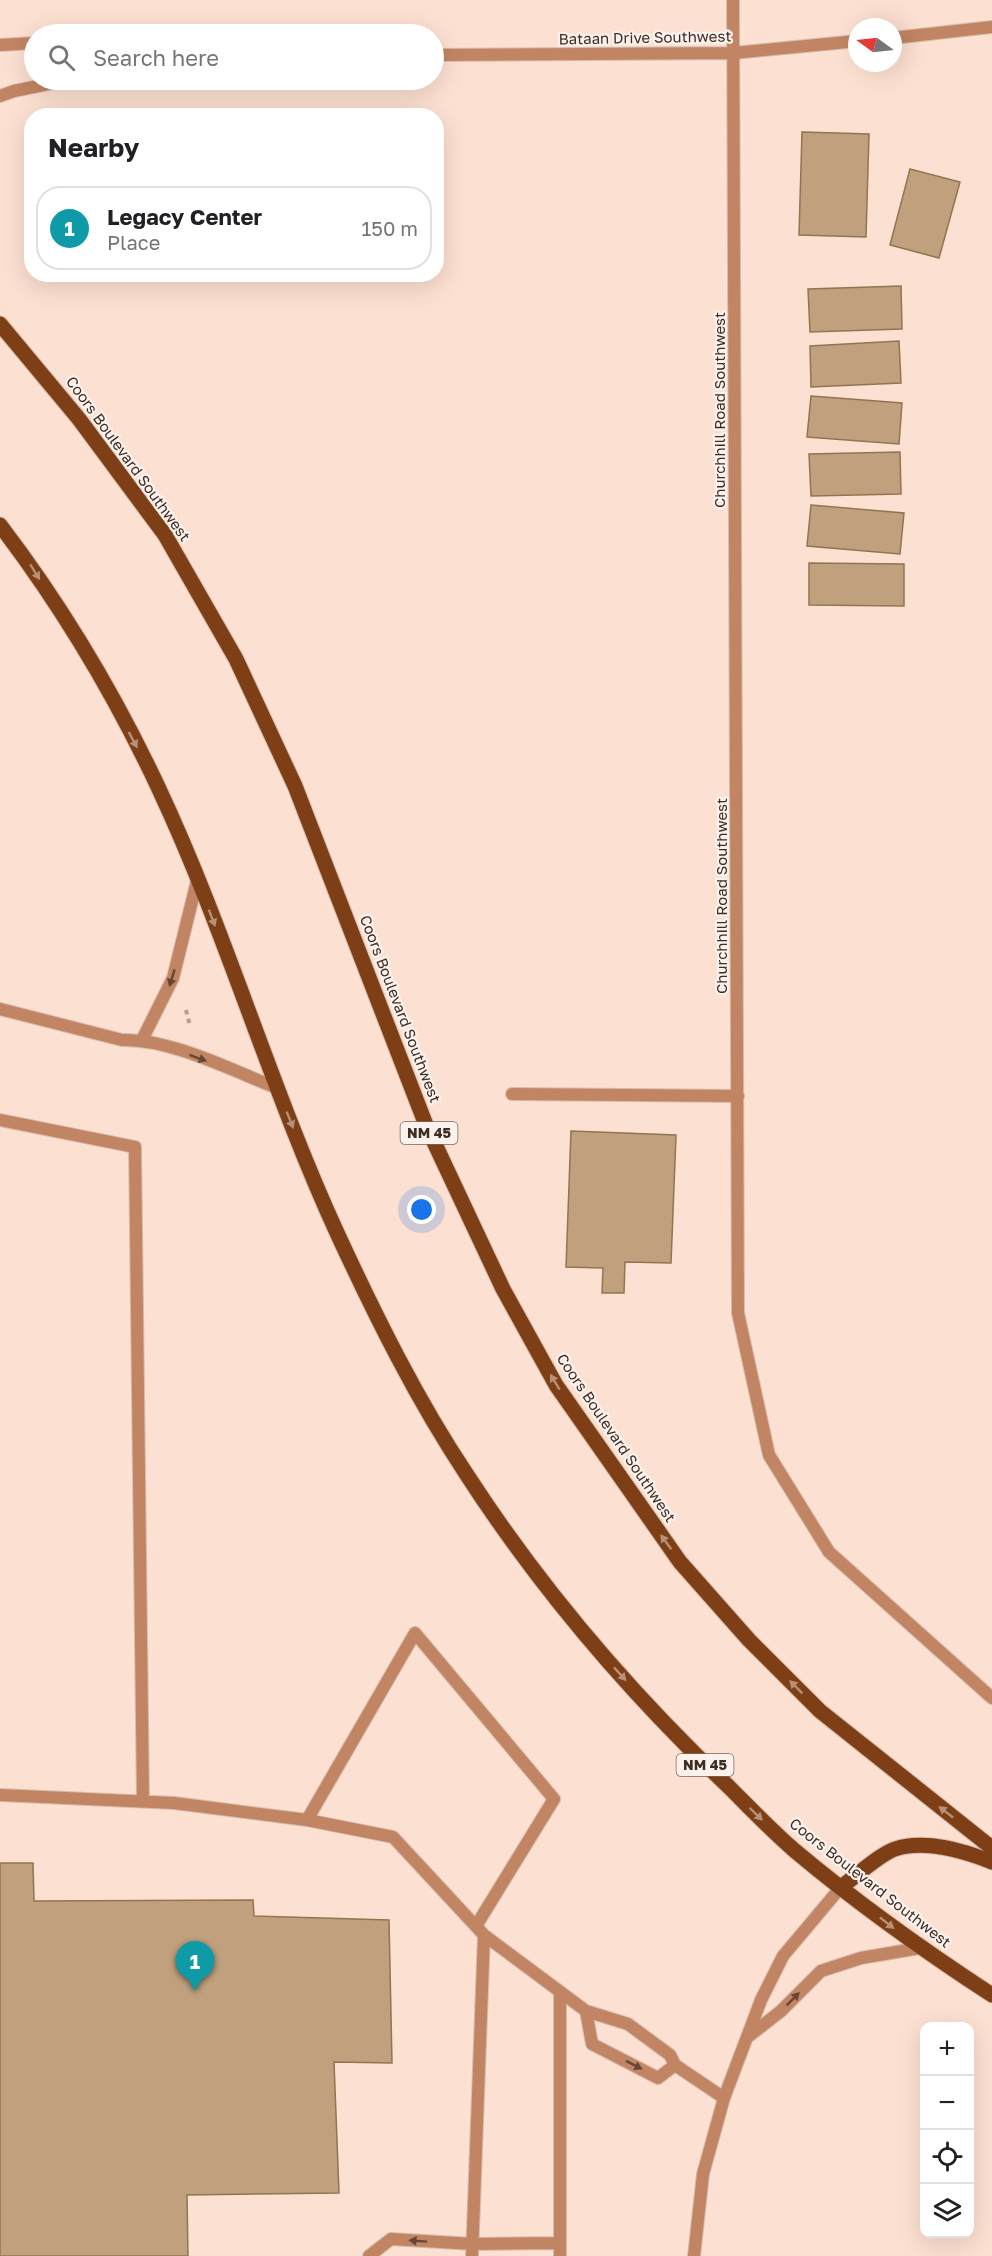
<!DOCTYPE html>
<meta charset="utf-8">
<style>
:root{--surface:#fff;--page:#f6f6f6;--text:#202124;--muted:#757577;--line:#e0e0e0;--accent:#ea580c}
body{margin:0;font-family:"Golos Text",sans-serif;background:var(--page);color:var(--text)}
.controls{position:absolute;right:18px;bottom:18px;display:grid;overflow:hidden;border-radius:12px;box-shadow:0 6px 24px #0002}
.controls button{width:54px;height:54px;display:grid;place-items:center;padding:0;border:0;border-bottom:2px solid var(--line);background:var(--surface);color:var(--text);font:30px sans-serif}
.compass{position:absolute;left:848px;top:18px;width:54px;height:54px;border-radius:50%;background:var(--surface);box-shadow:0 6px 24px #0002;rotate:285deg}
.you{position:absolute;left:422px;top:1210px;width:21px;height:21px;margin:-15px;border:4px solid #fff;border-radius:50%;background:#1a73e8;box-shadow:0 0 0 9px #1a73e833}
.badge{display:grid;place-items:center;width:39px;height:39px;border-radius:50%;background:var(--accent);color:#fff;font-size:20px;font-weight:700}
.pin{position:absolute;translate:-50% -50px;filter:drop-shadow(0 2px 3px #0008)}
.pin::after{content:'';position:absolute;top:32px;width:21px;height:18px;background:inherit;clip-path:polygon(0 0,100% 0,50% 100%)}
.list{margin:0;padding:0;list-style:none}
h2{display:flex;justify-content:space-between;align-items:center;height:78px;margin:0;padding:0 24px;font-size:26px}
h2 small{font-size:20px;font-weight:400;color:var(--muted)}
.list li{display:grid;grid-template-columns:39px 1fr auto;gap:18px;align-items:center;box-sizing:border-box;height:84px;margin:0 12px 12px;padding:0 12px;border:2px solid var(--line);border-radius:24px}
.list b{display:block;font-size:22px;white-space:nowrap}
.list p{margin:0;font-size:20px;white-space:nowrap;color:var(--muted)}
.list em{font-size:20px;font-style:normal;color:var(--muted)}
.icon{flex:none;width:33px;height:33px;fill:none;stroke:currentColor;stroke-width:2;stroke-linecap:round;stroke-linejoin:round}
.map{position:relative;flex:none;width:992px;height:2256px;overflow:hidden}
.search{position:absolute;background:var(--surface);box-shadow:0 6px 24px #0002;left:24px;top:24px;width:420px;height:66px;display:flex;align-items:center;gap:15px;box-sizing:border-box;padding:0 21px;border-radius:33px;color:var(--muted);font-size:22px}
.panel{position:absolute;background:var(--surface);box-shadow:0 6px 24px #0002;left:24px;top:108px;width:420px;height:174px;border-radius:24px}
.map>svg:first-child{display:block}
</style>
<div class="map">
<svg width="992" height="2256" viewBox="0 0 992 2256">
<rect width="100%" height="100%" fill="#fce0d1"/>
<path fill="#c1a17d" stroke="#927451" stroke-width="1.5" d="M802,132L869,134L866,237L799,235Z
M910,169L960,182L939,258L890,245Z
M901,286L902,329L810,332L808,289Z
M899,341L901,383L811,387L810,346Z
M811,396L902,403L899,444L807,437Z
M900,452L901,494L811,496L809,454Z
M811,505L904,513L900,554L807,546Z
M809,563L904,564V606L809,605Z
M571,1131L676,1135L671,1263L625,1262L624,1293H602L603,1268L566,1267Z
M0,1863H33L34,1901L253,1900L254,1916L389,1920L392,2063L334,2062L339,2193L187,2195L188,2256H0Z"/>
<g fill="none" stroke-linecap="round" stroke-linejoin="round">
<g stroke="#d6bcae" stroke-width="14">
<path id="service" d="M0,1009L122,1040C172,1039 231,1070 277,1088
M142,1040L173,978L197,881
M512,1094L738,1096
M0,1120L135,1147L143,1801
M0,1795L174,1803L307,1820L393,1837L484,1935L472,2256
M307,1820L415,1633L554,1799L476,1926
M484,1935L586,2011
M560,1993V2256
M675,2065L658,2078L592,2044L586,2011L628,2024L670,2055L675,2065L724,2098
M369,2256L391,2239L473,2244L560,2243"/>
</g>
<g stroke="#d6bcae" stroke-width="14">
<path id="minor" d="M749,2036L781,2011L821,1971L861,1958L920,1948
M694,2256L703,2174L724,2098L761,2000L783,1956L841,1887"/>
</g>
<g stroke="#d6bcae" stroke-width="14">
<path id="tertiary" d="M733,0L738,1313L769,1455L829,1552L992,1698
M893,38L992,27
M0,45L34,43
M434,55L734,53L857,41
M0,96L14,91L68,80"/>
</g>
<g stroke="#d6bcae" stroke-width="17">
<path id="primary" d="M0,324L79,419L165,535L236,659L295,786L426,1125L503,1289L556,1385L680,1562L749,1640L820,1711L992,1848
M0,525C61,605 116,697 159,789C227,934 271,1090 338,1235C376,1317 417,1400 467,1475C541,1589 630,1693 729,1787C750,1808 771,1830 794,1850C857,1903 923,1950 992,1995
M841,1887C855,1877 880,1854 895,1849C926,1839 964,1851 992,1862"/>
</g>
<path stroke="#b69e91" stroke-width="4" stroke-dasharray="4.5 4.5" stroke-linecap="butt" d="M186,1010L190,1026"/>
<use href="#service" stroke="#c28563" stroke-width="12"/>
<use href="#minor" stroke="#c28563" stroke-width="12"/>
<use href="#tertiary" stroke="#c28563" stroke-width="12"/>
<use href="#primary" stroke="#7e3f17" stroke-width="15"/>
</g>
<defs><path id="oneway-solid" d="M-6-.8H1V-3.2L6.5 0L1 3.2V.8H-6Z" transform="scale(1.5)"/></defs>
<g fill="#b69077">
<use href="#oneway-solid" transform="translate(35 572) rotate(58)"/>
<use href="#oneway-solid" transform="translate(133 740) rotate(62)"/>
<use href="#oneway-solid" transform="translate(212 918) rotate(69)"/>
<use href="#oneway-solid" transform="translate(290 1120) rotate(68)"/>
<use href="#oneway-solid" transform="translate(555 1382) rotate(-121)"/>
<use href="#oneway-solid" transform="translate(666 1542) rotate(-126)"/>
<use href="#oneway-solid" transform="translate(620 1674) rotate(48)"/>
<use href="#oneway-solid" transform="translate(796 1687) rotate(-135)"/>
<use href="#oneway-solid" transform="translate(946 1812) rotate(-142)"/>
<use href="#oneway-solid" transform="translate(756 1814) rotate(44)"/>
<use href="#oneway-solid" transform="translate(887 1923) rotate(38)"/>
</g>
<g fill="#664736">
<use href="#oneway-solid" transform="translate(172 978) rotate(107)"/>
<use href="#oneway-solid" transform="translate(198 1058) rotate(20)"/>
<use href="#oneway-solid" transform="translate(793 1999) rotate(-45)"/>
<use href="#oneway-solid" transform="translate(634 2065) rotate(27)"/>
<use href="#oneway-solid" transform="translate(418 2241) rotate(-176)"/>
</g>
<g text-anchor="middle" stroke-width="4.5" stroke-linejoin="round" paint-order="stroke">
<g fill="#fbf2ed" stroke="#776860" stroke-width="1.5">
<rect x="400.5" y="1122" width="57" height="22" rx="4.5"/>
<rect x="676.5" y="1754" width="57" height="22" rx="4.5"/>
</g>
<g font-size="14" font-weight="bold" fill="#3e2d23">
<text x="429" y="1138">NM 45</text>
<text x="705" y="1770">NM 45</text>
</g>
<g font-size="15" fill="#3e2d23" stroke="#fbf2ed">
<text transform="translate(645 38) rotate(-1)" y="5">Bataan Drive Southwest</text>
<text transform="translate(720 410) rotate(-90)" y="5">Churchhill Road Southwest</text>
<text transform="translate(128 459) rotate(54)" y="5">Coors Boulevard Southwest</text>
<text transform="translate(722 896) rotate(-90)" y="5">Churchhill Road Southwest</text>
<text transform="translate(400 1009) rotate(69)" y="5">Coors Boulevard Southwest</text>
<text transform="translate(616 1438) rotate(56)" y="5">Coors Boulevard Southwest</text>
<text transform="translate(870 1883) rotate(38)" y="5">Coors Boulevard Southwest</text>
</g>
</g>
</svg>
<div class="controls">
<button>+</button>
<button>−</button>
<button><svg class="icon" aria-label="locate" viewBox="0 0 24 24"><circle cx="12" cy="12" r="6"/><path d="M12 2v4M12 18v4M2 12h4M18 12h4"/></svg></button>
<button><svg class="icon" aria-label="layers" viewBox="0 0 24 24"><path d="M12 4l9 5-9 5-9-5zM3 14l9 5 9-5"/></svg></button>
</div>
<svg class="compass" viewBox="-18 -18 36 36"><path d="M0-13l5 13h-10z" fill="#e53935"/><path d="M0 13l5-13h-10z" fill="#757577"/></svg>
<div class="you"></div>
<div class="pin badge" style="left:195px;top:1991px;background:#0f9aa8">1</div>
<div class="search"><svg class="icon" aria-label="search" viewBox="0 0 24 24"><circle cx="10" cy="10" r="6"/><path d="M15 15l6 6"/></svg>Search here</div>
<section class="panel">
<h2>Nearby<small></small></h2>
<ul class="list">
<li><span class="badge" style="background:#0f9aa8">1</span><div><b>Legacy Center</b><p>Place</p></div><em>150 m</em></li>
</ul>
</section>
</div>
